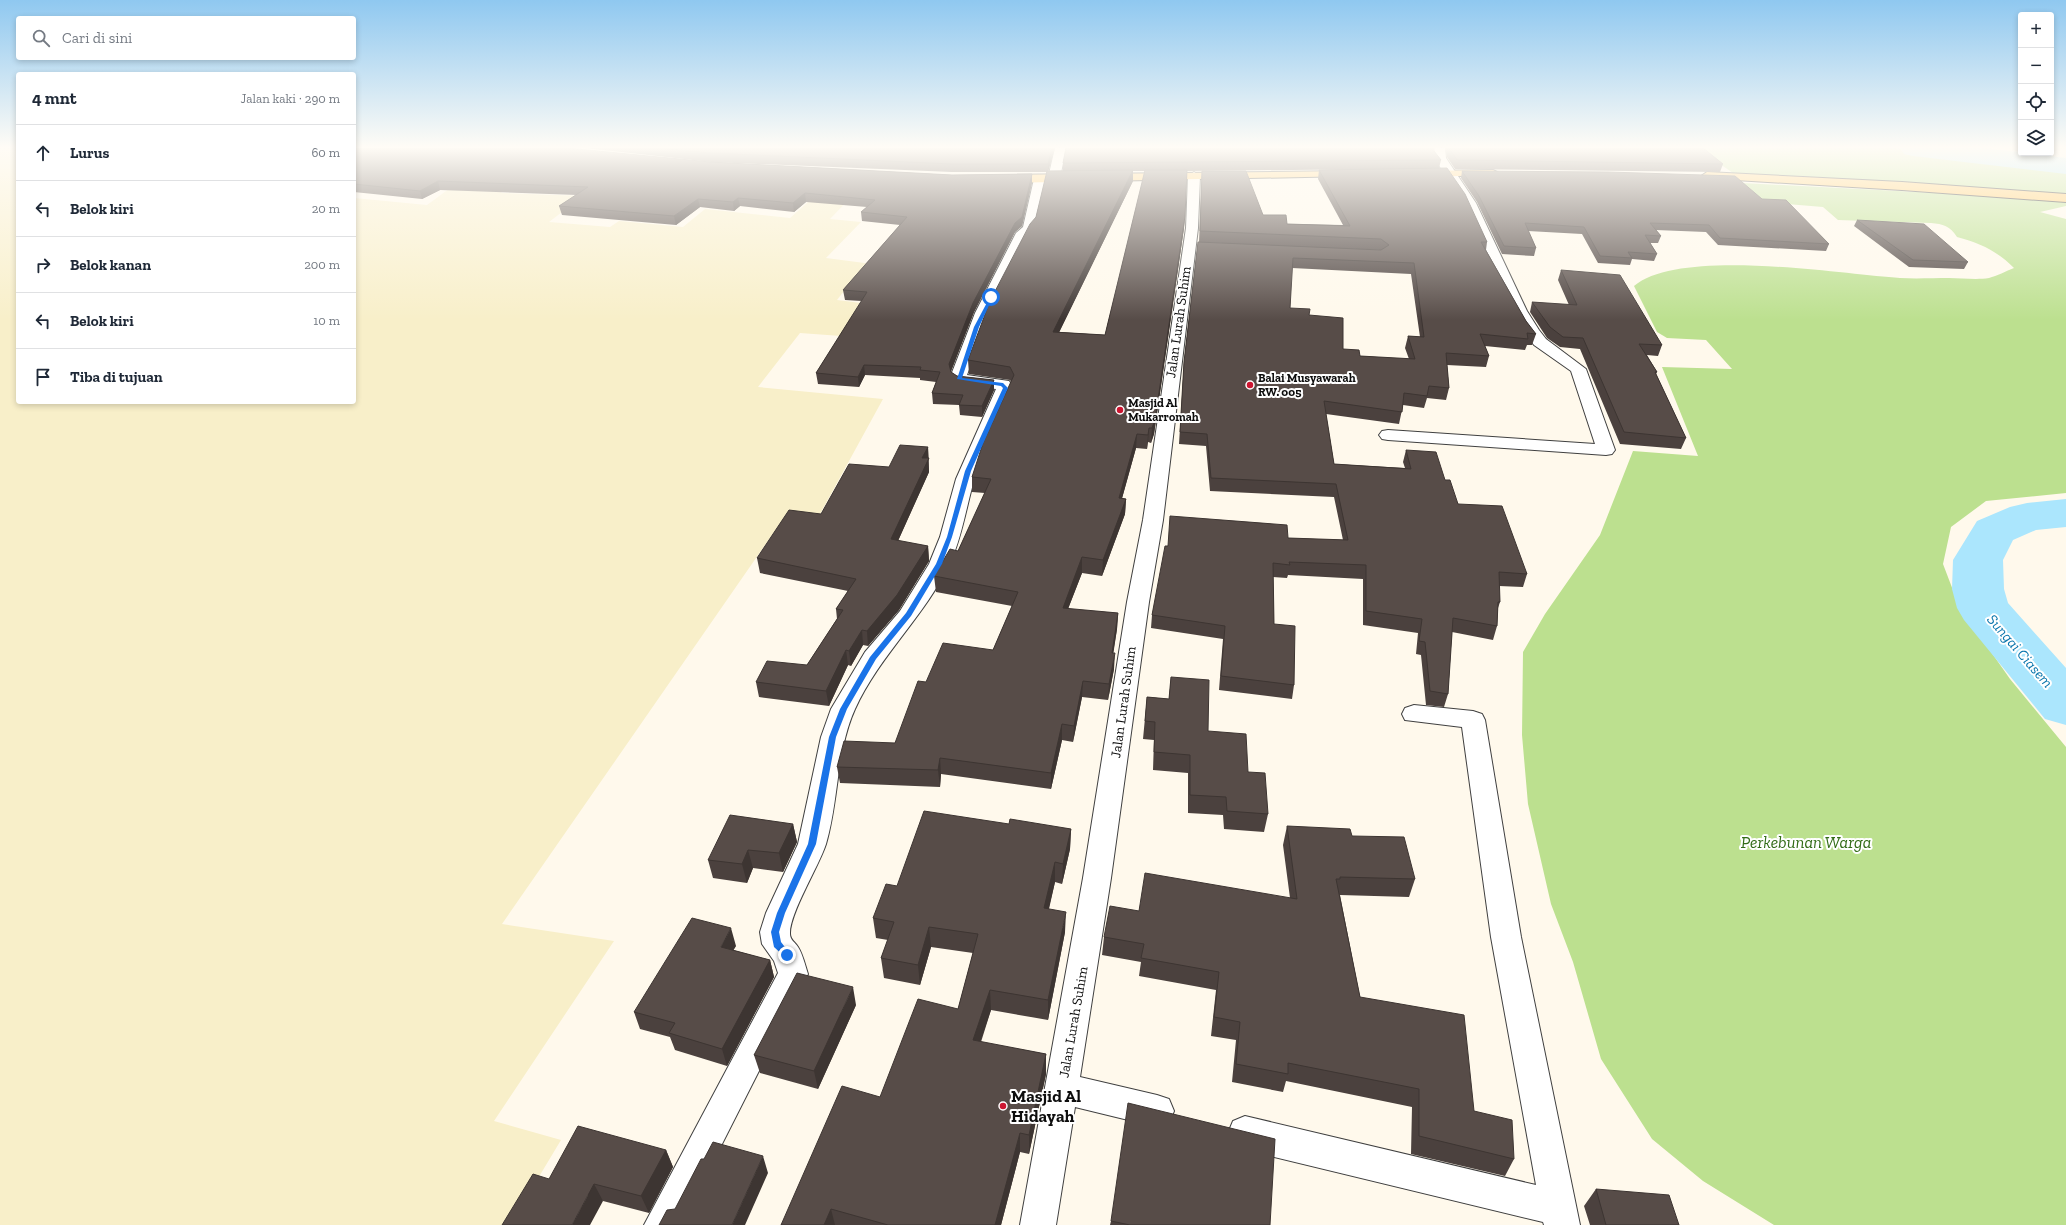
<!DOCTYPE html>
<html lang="id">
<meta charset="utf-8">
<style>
:root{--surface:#fff;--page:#f2f2f3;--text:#1f2937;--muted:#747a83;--line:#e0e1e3}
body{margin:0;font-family:"Zilla Slab",serif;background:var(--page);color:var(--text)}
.controls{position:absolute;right:12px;top:12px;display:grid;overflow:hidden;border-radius:4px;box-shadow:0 2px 6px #0003}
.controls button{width:36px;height:36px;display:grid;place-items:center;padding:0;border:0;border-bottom:1px solid var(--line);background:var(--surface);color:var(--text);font:20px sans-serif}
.stop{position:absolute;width:12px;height:12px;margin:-9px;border:3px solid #1a73e8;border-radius:50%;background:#fff}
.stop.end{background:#1a73e8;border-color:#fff;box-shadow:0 1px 4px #0008}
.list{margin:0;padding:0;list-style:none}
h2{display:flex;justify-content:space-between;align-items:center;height:52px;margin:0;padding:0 16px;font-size:17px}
h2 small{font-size:13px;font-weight:400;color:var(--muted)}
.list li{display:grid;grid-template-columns:26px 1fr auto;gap:12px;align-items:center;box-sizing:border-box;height:56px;padding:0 16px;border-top:1px solid var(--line)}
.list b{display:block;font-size:15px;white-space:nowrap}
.list em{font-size:13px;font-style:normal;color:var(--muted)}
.icon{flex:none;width:22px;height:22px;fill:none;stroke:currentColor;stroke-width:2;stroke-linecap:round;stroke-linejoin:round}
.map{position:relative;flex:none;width:2066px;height:1225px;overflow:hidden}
.search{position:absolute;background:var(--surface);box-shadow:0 2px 6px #0003;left:16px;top:16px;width:340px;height:44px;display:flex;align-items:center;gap:10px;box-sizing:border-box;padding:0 14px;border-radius:4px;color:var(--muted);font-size:15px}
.panel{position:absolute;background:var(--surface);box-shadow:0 2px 6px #0003;left:16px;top:72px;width:340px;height:332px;border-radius:4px}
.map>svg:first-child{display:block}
</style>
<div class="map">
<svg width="2066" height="1225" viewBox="0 0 2066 1225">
<rect width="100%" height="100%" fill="#fff9ec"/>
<path fill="#f8efc9" d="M0,148H18V402H354V198L427,205L495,155L533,169L501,193L583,196L549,222L610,227L619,221L683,227L705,209L790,218L824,188L855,193L830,219L861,222L826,258L903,268L891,282L854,278L837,300L869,304L841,336L800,333L758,387L883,399L820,514L788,512L502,924L614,941L494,1121L561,1140L510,1225H0Z"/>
<path fill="#bce08f" d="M1697,148H1896L1982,161L2066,169V194L1909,183L1733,173Z
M1723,182L1937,193L2066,202V206L2040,212L2066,219V493L1986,501L1951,527L1943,564L1959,606L2010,679L2066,747V1225H1774L1703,1181L1652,1139L1601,1059L1573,962L1551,904L1528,804L1522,735L1523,652L1545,614L1600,535L1633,451L1698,456L1662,367L1732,369L1706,340L1667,338L1657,332L1634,286C1680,247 1840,274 1900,278C1916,279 1933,278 1949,278C1961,278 1977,280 1989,278C1997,276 2006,271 2014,268C1997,251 1980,243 1957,237C1950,226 1943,224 1931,223L1838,220L1823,207L1763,202Z"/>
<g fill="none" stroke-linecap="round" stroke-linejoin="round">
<path fill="#abe6fd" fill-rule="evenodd" d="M1900,148H1984L2066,158V174L1913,156L1904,154Z
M2066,499V527L2036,530L2013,540L2003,560L2004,589L2008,603L2066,668V725L2045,719L1964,620L1957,608L1952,589L1953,560L1977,521L2010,507L2027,503Z"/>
<g stroke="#404040" stroke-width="2">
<path id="minor" d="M1055,148H1066L1060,178L1054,182L1048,178Z
M1434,148H1445L1446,158L1476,203L1527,311L1539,330L1546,339L1586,369L1615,450L1612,454L1606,455L1388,440L1382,439L1379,435L1382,431L1388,430L1595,444L1571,371L1534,345L1524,332L1513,311L1464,203L1434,158Z
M1194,172L1200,176L1198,228L1163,520L1149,602L1111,878L1080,1077L1157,1095L1169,1099L1174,1111L1169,1123L1157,1127L1075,1107L1056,1225H1020L1083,878L1127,602L1143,520L1186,228L1188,176Z
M1040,175L1046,179L1035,228L1029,235L989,313L967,375L1009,381L1013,388C1000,418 984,449 974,480C966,508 962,537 950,563C925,616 879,656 855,709C836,751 839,800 826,844C819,866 789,914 790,934C790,940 795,942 798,947C803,955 805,965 808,974L681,1225H644L778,973L774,961L762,944L760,932L766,913L798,844L821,737L831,709L865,652L900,611L929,564L940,537L956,479L996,389L958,385L953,382L951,375L975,313L1016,233L1023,227L1034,179Z
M1414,705L1473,711L1482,714L1485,720L1521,937L1580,1225H1544L1543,1222L1245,1150L1233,1145L1228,1133L1233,1121L1245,1116L1536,1185L1491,937L1462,727L1405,720L1402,714L1405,708Z"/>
</g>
<g stroke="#1e1e1e" stroke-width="2">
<path id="primary" d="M1493,170L1499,173L1497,175L1421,177L1415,174L1421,171Z
M1349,171L1355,174L1353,176L1001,183L995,179L1001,175Z
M1707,172L1902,182L2066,194V202L1902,190L1703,178L1701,176Z"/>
</g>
<use href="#minor" fill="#fff" fill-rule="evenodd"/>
<use href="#primary" fill="#ffc75c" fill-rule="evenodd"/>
</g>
<path fill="#4b413e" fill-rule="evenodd" d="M354,148L710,162L952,175L1032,174V183L1022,226L1015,232L974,312L951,371V372L957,376L994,380V390L982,417L960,415L959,405L933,404L932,393L936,382L920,380V378L865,375L859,387L818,384L816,373L862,301L845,300L843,290L900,225L862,221L861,212L867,207L806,202L794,212L740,206L734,211L700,207L676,225L562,215L559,206L577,195L440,190L422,199L354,192Z
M585,148H1055L1048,171H1063V163L1434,151L1441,160L1439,168L1487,242L1486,250L1526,321L1536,334L1532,345H1527L1525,350L1485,346L1489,356L1486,367L1447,365L1449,388L1446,400L1427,398L1424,408L1403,405L1399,424L1326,414L1334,464L1405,468L1403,462L1406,450L1445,480L1458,504L1527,574L1523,587L1499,586L1500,602L1498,608L1497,626L1493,640L1452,632L1448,694L1444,707L1426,705L1421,655L1416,654L1418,633L1363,625V579L1288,575L1287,578L1273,577L1274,624L1294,685L1292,699L1219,690L1223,639L1151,628L1152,615L1168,546L1288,538L1343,540L1334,497L1210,491L1206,446L1179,444L1184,362L1198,242L1380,250H1379L1199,242L1202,171L1263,215L1287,224L1343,225L1318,179L1319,170L1377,169L1187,171L1184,228L1154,434L1151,443L1148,442L1147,449L1136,448L1122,498L1126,499L1125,514L1102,576L1082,573L1068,609L1118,613L1117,629L1113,653L1114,669L1108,700L1082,697L1073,742L1062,740L1051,789L941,774L940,787L840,783L837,767L895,743L926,682L993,650L1012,606L936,592L934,576L958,551L985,493L972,492V477L1011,382L1010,380L969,374L968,360L1036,217L1047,172H952L711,162ZM1133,171H1145L1105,335L1059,332L1133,181ZM1292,268L1411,274L1420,337L1408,336L1405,348L1409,359L1360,356L1343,349L1309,315L1290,308Z
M1445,148H1703L1723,164L1720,172L1455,169L1447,157Z
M1462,171L1762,199L1829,244L1826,251L1718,245L1706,232L1656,230L1661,236L1658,243H1650L1657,254L1654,261L1632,259L1630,265L1598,263L1582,234L1528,231L1536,248L1534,256L1502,254L1477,202L1461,178Z
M1857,220L1968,262L1964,269L1909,267L1854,226Z
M1561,270L1662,345L1658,356L1647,355L1657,372L1656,374L1686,438L1681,449L1620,444L1580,349L1560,347L1547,338L1530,312L1532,302L1569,305L1558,280Z
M928,447L929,472L898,541L928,546L929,561L899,610L868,646L863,645L851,666L848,665L829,706L759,697L756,682L807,665L837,619L836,609L848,591L760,573L757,558L889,467Z
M1171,677L1208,731L1248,772L1268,814L1264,832L1224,829L1223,815L1188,813V773L1153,770L1154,740L1143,739L1147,697L1169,699Z
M793,824L797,842L783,872L753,868L747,883L713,878L708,860Z
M1009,824L1071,829L1070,849L1062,884L1055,882L1049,909L1065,932L1048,1020L991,1010L981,1042L1046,1054V1074L1029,1154L1020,1152L1001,1225H781L880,1097L958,1009L973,953L931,947L920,985L884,978L881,958L888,940L876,938L873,918L897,886Z
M1287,826L1352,836L1415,879L1409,897L1340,895L1360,997L1474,1111L1514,1159L1505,1176L1411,1154L1412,1107L1286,1081L1283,1092L1232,1082L1236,1040L1211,1036L1216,990L1139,976L1141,962L1102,955L1104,937L1139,911L1290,898L1283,845Z
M736,946L733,950L770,960L774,977L727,1066L675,1050L670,1037L640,1029L634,1012Z
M856,1005L818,1089L760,1073L754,1055Z
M666,1150L673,1167L649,1213L603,1201L549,1179Z
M1596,1189L1679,1225H1590L1584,1206Z
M1111,1221L1270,1225H1110Z"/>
<path fill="#3d3532" d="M1052,148H1055L1048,172V164Z
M1133,170V181L1053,345V332Z
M1032,174V183L1022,226L1015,232L974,312L950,374L949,364L973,303Z
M438,181L440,190L422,199L420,191Z
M805,193L806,202L794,212L793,203Z
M738,198L740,206L734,211L733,202Z
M698,199L700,207L676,225L674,216Z
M1185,216L1184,228L1154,434L1151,443L1152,428Z
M864,365L865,375L859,387L858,377Z
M994,380V390L982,417V406Z
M1149,428L1148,442L1147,449L1148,435Z
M1137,434L1136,448L1118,513L1119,498Z
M928,447L929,472L892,554L891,539L922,458Z
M1126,499L1125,514L1102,576L1103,560Z
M928,546L929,561L899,610L868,646L867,631Z
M1082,557V573L1062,624L1063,608Z
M1118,613L1117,629L1111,669L1112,653Z
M862,630L863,645L851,666L849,651Z
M846,650L848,665L829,706L826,691Z
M1115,653L1114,669L1108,700L1109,684Z
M1083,681L1082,697L1073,742L1074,726Z
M1062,724V740L1051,789V773Z
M940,758L941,774L940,787L938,770Z
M793,824L797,842L783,872L779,853Z
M1071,829L1070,849L1062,884L1063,864Z
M748,850L753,868L747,883L742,864Z
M1055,862V882L1044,928V908Z
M1066,912L1065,932L1048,1020V1000Z
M929,927L931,947L920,985L918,965Z
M731,928L736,946L725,964L721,947Z
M770,960L774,977L727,1066L722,1049Z
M853,987L856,1005L818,1089L814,1071Z
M990,990L991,1010L974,1060L973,1040Z
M1046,1054V1074L1029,1154V1135Z
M1020,1133V1152L1001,1225H995Z
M666,1150L673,1167L649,1213L641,1196Z
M763,1156L768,1173L745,1225H732Z
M594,1184L603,1201L590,1225H572Z
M831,1209L835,1225H824Z"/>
<path fill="#574c48" stroke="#3d3532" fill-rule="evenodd" d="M354,148H567L710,162L952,175L1032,174L1022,217L1015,223L973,303L949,364L951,372L957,376L994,380L982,406L959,405L963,395L932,393L940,372L920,370L921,367L864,365L858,377L816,373L867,292L843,290L907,217L861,212L875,200L805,193L793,203L738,198L733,202L698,199L674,216L559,206L588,187L438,181L420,191L354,184Z
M659,148H1052L1048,164H952L710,153Z
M1066,148H1434V151L1441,160L1063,163Z
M1449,148H1703L1723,164L1457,160Z
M1447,168L1465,194L1487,242H1481L1526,321L1536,334L1527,333L1528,339L1480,334L1489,356L1446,353L1449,388L1429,386L1427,396L1404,393L1402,412L1324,401L1334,464L1411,469L1406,450L1436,452L1445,480H1450L1458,504L1502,506L1527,574L1499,572L1500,602H1498L1497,626L1453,618L1448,694L1430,691L1425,642L1419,641L1422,619L1366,611V565L1289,562L1290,565L1273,563L1274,624L1295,626L1294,685L1221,676L1225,626L1152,615L1165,546H1168L1170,516L1287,525L1288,538L1348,540L1336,484L1211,478L1207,434L1180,432L1184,362L1198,242L1381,250L1389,245L1381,239L1200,231L1202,171H1246L1263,215H1286L1287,224L1350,226L1319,170ZM1293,258L1414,263L1424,337L1408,336L1415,359L1360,356L1359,350L1343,349V318L1309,315L1310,309L1290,308Z
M1133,170L1053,332L1105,335L1145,170H1187L1185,216L1155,420L1152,428H1149L1148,435L1137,434L1119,498L1126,499L1103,560L1082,557L1063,608L1118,613L1112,653H1115L1109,684L1083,681L1074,726L1062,724L1051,773L940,758L938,770L837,767L844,741L895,743L918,681L926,682L943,643L993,650L1018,592L934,576L950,549L958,551L991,479L972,477L983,443L1014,375L1010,367L968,360L990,301L1030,224L1036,217L1047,171Z
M1462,171L1608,172L1735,176L1762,199L1786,200L1829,244L1720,238L1709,225L1650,223L1661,236L1645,235L1657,254L1628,252L1632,258L1600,256L1584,227L1525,223L1536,248L1504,246L1479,196Z
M1857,220L1924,224L1968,262L1913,260Z
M1561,270L1620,275L1662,345L1639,344L1657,372H1655L1686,438L1624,432L1583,338L1563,337L1550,327L1532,302L1577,305Z
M900,445L928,447L922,458H929L891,539L928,546L897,595L867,631L862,630L849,651L846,650L826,691L756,682L767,661L807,665L843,610L836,609L856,579L757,558L789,510L821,514L849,464L889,467Z
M1171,677L1209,680L1208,731L1246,734L1248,772L1265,773L1268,814L1227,811L1226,797L1190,795V755L1154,752L1155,722L1145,721L1147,697L1169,699Z
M924,811L1009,824L1010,819L1071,829L1063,864L1055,862L1044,908L1066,912L1048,1000L990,990L973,1040L1046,1054L1029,1135L1020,1133L995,1225H888L831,1209L824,1225H781L842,1086L880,1097L918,999L958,1009L978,934L929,927L918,965L881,958L894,922L873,918L886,884L897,886Z
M730,815L793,824L779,853L748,850L742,864L708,860Z
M1287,826L1350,829L1352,836L1404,837L1415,879L1340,877V879H1336L1360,997L1464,1015L1474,1111L1512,1120L1514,1159L1419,1136V1089L1288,1063V1074L1236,1064L1240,1022L1214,1017L1219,972L1141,958L1144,944L1104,937L1110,906L1139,911L1145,873L1297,899Z
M692,918L731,928L721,947L770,960L722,1049L669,1033L675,1023L634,1012Z
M797,973L853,987L814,1071L754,1055Z
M1128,1103L1275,1139L1270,1225H1130L1111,1221Z
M578,1126L666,1150L641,1196L594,1184L572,1225H502L533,1174L549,1179Z
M713,1142L763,1156L732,1225H659L667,1210L675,1209L701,1159H704Z
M1596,1189L1669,1195L1679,1225H1606Z"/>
<linearGradient id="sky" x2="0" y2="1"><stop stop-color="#8fc8f0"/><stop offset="0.46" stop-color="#fffcf6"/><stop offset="1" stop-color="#fffcf6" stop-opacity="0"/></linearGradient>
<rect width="2066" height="320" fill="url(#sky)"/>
<path fill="#1a73e8" d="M991,295L993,297L979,327L962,378L1003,383L1008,388L971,471L952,537L942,564L911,616L876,659L847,709L836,737L816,844L785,913L779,932L781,942L791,955L787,959L774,947L771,932L777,913L808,844L829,737L840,709L870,657L906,613L936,564L947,537L965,471L1003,388L1001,386L957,379L974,327Z"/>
<g fill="#cc1631" stroke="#fff" stroke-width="1.5">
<circle cx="1250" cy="385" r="4"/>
<circle cx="1120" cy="410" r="4"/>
<circle cx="1003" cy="1106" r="4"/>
</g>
<g text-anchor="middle" stroke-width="4" stroke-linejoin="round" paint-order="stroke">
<g font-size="12" font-weight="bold" fill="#0d0d0d" stroke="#fff" text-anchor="start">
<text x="1258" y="382">Balai Musyawarah<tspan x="1258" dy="14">RW. 005</tspan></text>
<text x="1128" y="407">Masjid Al<tspan x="1128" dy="14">Mukarromah</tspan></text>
</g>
<g font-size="14" fill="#0d0d0d" stroke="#fff">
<text transform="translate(1178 322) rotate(-82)" y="5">Jalan Lurah Suhim</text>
<text transform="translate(1123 702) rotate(-82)" y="5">Jalan Lurah Suhim</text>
<text transform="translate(1073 1022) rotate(-80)" y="5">Jalan Lurah Suhim</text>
</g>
<g font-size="15" font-style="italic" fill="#0975ac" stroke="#fff">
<text transform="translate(2020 651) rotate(49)" y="5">Sungai Ciasem</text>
</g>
<g font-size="17" font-style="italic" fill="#316b16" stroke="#fff">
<text x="1806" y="848">Perkebunan Warga</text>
</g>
<g font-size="17" font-weight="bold" fill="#0d0d0d" stroke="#fff" text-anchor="start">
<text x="1011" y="1102">Masjid Al<tspan x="1011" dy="20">Hidayah</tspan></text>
</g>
</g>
</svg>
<div class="controls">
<button>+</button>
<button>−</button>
<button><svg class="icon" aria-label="locate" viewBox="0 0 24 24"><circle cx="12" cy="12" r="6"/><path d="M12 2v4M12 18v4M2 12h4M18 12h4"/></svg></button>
<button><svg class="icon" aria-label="layers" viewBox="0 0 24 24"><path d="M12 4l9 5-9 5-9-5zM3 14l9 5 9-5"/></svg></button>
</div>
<div class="stop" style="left:991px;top:297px"></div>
<div class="stop end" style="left:787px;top:955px"></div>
<div class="search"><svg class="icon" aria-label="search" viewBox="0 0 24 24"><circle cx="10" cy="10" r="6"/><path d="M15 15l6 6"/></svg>Cari di sini</div>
<section class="panel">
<h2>4 mnt<small>Jalan kaki · 290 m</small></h2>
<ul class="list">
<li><svg class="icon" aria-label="ahead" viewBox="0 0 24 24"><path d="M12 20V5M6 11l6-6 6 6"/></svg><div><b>Lurus</b></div><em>60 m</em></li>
<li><svg class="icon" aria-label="left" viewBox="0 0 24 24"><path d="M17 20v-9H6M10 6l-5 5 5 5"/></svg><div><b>Belok kiri</b></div><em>20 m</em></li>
<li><svg class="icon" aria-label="right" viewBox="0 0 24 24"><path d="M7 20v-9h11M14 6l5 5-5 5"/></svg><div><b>Belok kanan</b></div><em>200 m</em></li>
<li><svg class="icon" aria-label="left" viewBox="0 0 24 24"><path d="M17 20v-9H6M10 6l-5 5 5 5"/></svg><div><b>Belok kiri</b></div><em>10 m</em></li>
<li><svg class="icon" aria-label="arrive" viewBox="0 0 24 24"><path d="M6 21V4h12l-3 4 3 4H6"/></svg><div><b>Tiba di tujuan</b></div></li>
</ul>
</section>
</div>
